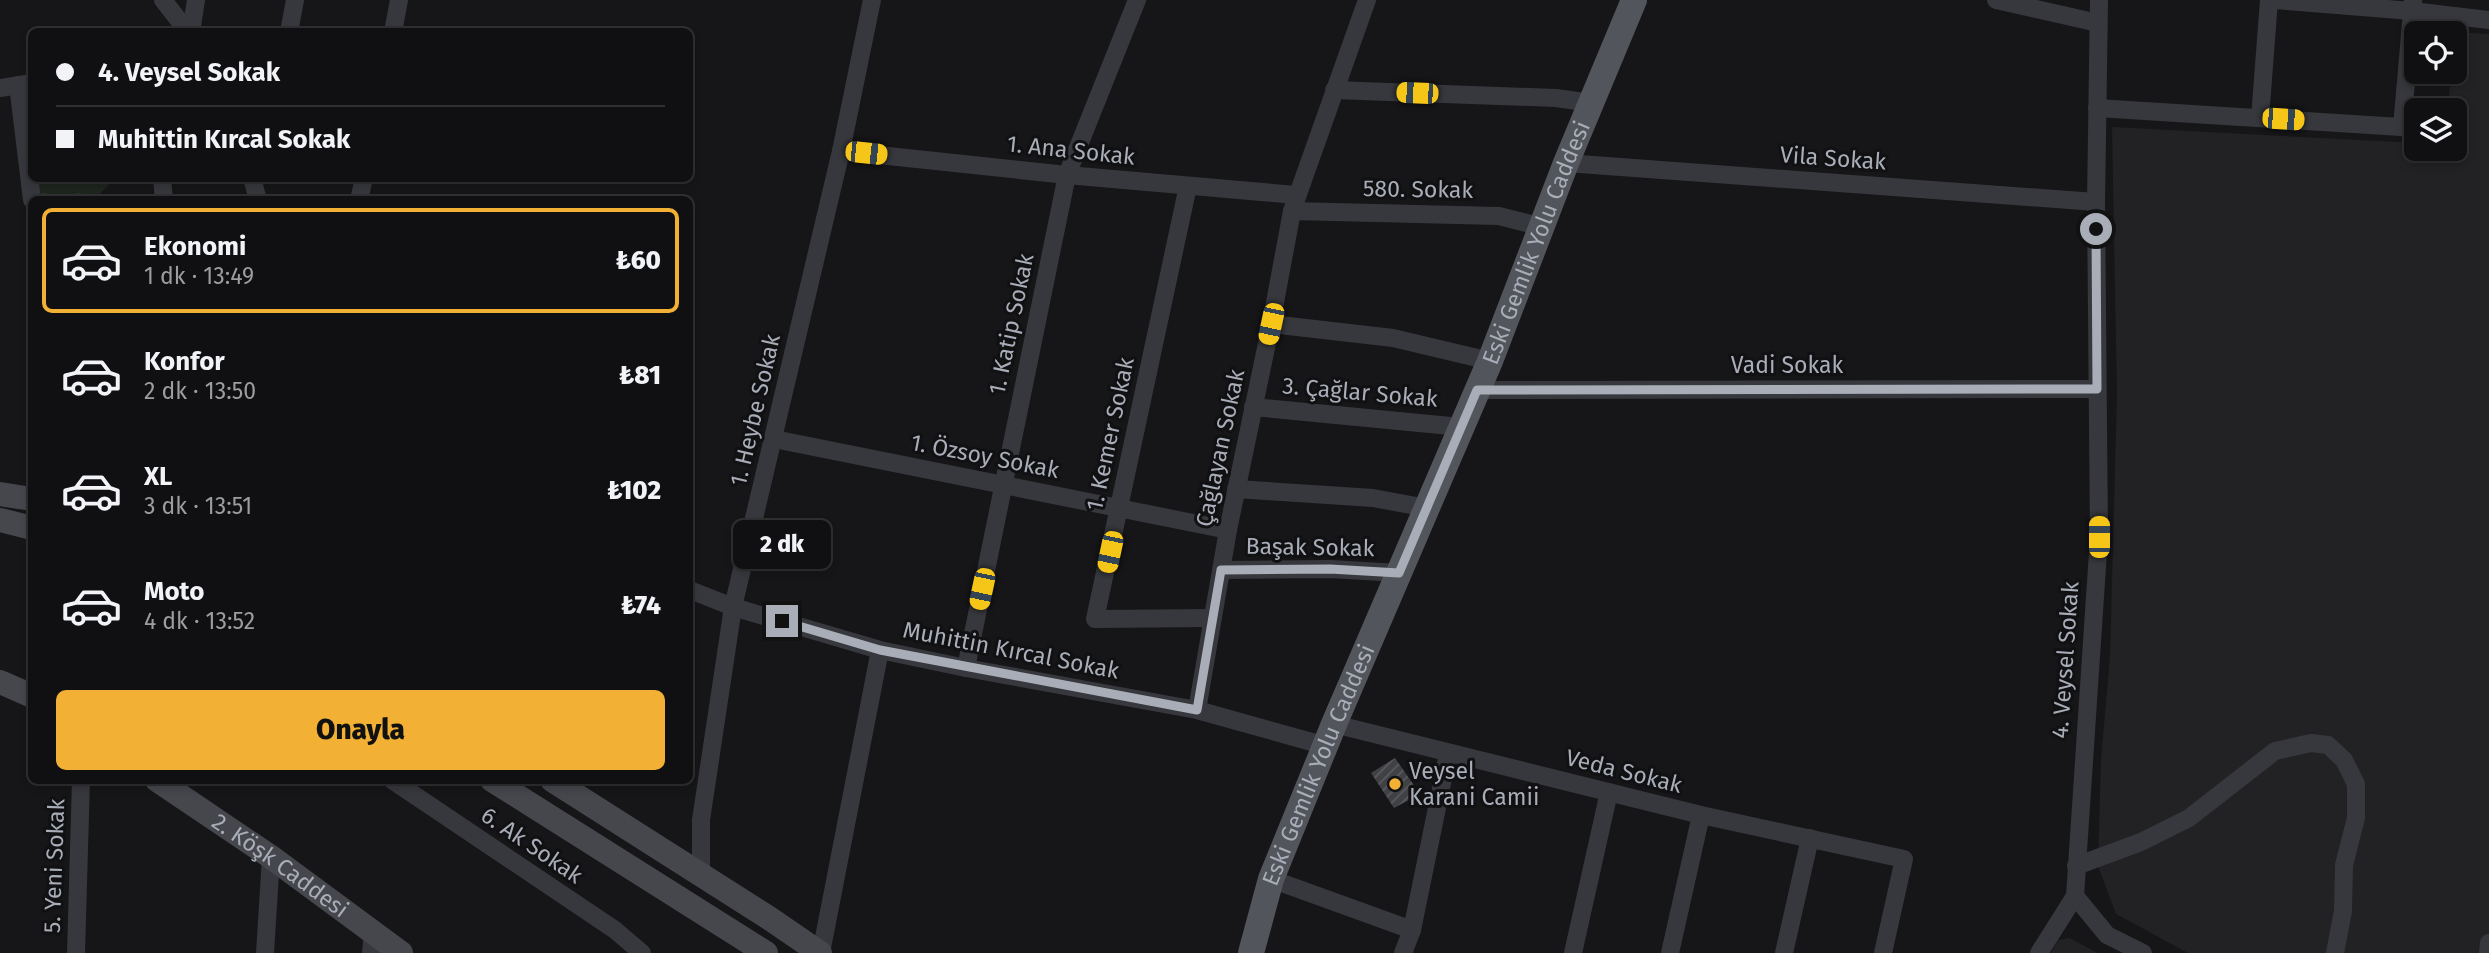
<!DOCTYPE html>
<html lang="tr">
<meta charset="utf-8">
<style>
:root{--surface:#101012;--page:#1e1e20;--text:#f1f3f6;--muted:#9c9d9f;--line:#303032;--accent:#f2b134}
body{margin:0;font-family:"Fira Sans",sans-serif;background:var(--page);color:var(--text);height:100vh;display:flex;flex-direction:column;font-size:26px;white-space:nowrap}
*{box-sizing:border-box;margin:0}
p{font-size:23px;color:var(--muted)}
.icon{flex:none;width:38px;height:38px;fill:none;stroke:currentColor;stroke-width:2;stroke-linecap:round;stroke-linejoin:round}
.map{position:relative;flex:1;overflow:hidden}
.sheet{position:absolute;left:28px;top:196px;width:665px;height:588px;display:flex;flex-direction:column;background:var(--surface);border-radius:10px;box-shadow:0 4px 10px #0003,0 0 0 2px var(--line)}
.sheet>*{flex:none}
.guide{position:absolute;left:28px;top:28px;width:665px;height:154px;border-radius:10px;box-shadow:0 4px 10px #0003,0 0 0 2px var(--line);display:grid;align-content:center;height:154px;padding:0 28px;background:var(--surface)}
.buttons{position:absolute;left:2404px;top:21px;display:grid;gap:14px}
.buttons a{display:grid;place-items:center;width:63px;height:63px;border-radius:10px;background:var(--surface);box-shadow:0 4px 10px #0003,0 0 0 2px var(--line);font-size:35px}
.end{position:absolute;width:32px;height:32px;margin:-16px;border:9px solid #a8adb8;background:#111;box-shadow:0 0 0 4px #111}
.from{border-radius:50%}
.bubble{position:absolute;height:49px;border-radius:10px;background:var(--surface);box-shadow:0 4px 10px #0003,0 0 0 2px var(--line);font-size:23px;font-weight:800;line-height:49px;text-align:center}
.car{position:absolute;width:21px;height:42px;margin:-21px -10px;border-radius:9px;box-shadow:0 0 5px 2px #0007;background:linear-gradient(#f5c518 24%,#345 0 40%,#f5c518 0 76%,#345 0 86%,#f5c518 0)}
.guide b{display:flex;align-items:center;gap:24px;height:66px;font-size:26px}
.guide b+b{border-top:2px solid var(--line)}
.guide i{width:18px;height:18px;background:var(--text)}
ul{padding:12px 0 0;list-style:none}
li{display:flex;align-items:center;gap:21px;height:105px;margin:0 14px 10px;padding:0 14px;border:4px solid transparent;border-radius:10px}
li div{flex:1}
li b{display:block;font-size:26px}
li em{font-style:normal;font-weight:800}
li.on{border-color:var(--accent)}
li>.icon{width:63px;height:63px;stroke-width:1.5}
.cta{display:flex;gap:14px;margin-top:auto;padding:14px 28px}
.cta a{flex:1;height:80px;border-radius:10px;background:var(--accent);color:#111;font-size:28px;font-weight:800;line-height:80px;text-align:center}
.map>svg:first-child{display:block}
.built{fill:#222225}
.forest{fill:url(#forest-crowns)}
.building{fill:url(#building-hatch)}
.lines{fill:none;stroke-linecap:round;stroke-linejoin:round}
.street{stroke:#37383d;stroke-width:18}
.secondary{stroke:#45474d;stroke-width:24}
.primary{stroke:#53555c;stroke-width:26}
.route{stroke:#a8adb8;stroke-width:9}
.poi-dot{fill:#f2b134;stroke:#111113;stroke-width:2.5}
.labels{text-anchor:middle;stroke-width:6;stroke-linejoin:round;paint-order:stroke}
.street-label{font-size:23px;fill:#a8adb8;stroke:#111113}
.poi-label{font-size:23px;fill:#a8adb8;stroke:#111113;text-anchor:start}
</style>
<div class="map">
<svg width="2489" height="953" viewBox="0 0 2489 953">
<defs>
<pattern id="forest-crowns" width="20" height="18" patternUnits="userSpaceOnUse" patternTransform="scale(1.75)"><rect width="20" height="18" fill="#1e261f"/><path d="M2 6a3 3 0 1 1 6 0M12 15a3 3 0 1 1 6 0" fill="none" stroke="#3c433d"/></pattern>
<pattern id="building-hatch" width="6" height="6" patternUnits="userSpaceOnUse" patternTransform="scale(1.75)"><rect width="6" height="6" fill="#404145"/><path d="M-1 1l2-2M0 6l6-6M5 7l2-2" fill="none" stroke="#595a5e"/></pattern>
</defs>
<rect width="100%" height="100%" fill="#161618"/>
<!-- built -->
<g class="built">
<path d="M2454,32L2489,34V953H2188L2116,914L2098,866L2101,759L2110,657L2117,395L2112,127L2417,143V149H2455V110H2448L2451,72H2455Z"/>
<path d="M2069,938L2098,953H2051L2058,940Z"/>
</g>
<!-- forest -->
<path class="forest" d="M36,179H114L94,200L39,199Z"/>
<!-- building -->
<path class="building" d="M1395,758L1420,794L1394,808L1371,773Z"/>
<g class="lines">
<!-- street -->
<g class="street">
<path d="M163,0L188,32"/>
<path d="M1996,0L2098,23"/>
<path d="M2099,0L2096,202L2099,537L2075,896L2107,935L2143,953"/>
<path d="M2275,0L2412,11L2489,20"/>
<path d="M191,32L196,0"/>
<path d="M289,32L295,0"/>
<path d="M393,32L399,0"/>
<path d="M18,85L32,200"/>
<path d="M0,88L32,83"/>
<path d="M1334,90L1556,98L1591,103"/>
<path d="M2097,108L2417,128"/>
<path d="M2260,118L2269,0"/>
<path d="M2402,127L2413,1"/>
<path d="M841,151L1067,175L1296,195"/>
<path d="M1566,163L2096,202"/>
<path d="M162,178L164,200"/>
<path d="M252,178L258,200"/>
<path d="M1188,186L1095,619L1212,618"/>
<path d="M359,200L364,178"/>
<path d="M1292,211L1499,216L1542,227"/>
<path d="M1271,324L1393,338L1490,361"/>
<path d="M1477,390L2097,389"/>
<path d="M1253,407L1461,427"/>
<path d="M774,439L1228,530"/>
<path d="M1236,489L1373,498L1427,508"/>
<path d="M1221,570L1330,569L1399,573"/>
<path d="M690,590L733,607L880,650L966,668L1197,710L1326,746"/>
<path d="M966,668L1067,175L1137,0"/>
<path d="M1197,710L1228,530L1271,324L1292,211L1367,0"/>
<path d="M1334,724L1701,815L1904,859L1883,953"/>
<path d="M392,780L615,930L642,953"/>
<path d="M2076,866L2141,842L2189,818L2275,751L2311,743L2328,745L2344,760L2356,784V818L2344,865L2343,911L2335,953"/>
<path d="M701,875V820L733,607L841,151L872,0"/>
<path d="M1271,879L1412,930"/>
<path d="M76,953L81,780"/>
<path d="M265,953L271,857"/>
<path d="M371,953L373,931"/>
<path d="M821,953L880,650"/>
<path d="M1403,953L1412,930L1448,754"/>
<path d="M1573,953L1609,792"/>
<path d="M1670,953L1701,815"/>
<path d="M1784,953L1810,838"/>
<path d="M2039,953L2075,896"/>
<path d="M2488,953L2489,943"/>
</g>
<!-- secondary -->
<g class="secondary">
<path d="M0,494L32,499"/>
<path d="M0,520L32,528"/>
<path d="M0,682L32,696"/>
<path id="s1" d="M157,780L271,857L401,953"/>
<path d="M492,780L766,953"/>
<path d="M552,780L769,918L820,953"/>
</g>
<!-- primary -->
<path class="primary" id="s2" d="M1251,953L1271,879L1334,724L1490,361L1566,163L1634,0"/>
</g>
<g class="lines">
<!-- route -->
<path class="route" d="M782,621L880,650L1197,710L1221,570L1330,569L1399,573L1477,390L2097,389L2096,229"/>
</g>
<!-- markers -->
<circle class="poi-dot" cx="1395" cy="784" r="7"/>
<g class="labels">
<!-- street labels -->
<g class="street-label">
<text transform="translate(1071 150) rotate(6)" y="8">1. Ana Sokak</text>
<text transform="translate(1833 158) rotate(4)" y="8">Vila Sokak</text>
<text transform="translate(1418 189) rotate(1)" y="8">580. Sokak</text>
<text dy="8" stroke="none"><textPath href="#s2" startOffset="766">Eski Gemlik Yolu Caddesi</textPath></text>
<text transform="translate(1011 324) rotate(-78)" y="8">1. Katip Sokak</text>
<text x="1787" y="373">Vadi Sokak</text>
<text transform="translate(1360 392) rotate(5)" y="8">3. Çağlar Sokak</text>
<text transform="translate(755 410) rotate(-77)" y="8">1. Heybe Sokak</text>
<text transform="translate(1110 434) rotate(-78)" y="8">1. Kemer Sokak</text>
<text transform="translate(1220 448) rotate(-78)" y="8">Çağlayan Sokak</text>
<text transform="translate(985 456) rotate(11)" y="8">1. Özsoy Sokak</text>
<text transform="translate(1310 547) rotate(1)" y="8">Başak Sokak</text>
<text transform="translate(1011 650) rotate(11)" y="8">Muhittin Kırcal Sokak</text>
<text transform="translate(2065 660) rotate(-86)" y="8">4. Veysel Sokak</text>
<text dy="8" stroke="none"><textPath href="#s2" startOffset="200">Eski Gemlik Yolu Caddesi</textPath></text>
<text transform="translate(1624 771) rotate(14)" y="8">Veda Sokak</text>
<text transform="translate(532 845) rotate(34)" y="8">6. Ak Sokak</text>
<text transform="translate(54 866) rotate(-88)" y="8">5. Yeni Sokak</text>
<text dy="8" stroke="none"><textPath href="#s1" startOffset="150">2. Köşk Caddesi</textPath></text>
</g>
<!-- poi labels -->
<g class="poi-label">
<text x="1409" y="779">Veysel<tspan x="1409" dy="26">Karani Camii</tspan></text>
</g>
</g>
</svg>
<div class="buttons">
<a><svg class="icon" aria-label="locate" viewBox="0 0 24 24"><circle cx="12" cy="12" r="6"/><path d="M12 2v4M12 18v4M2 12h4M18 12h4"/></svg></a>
<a><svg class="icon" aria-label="layers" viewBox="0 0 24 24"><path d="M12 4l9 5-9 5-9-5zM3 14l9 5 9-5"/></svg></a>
</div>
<i class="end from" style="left:2096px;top:229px"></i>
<i class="end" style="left:782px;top:621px"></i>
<div class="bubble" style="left:733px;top:520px;width:98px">2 dk</div>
<i class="car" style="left:1417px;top:93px;rotate:272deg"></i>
<i class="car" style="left:2283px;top:119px;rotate:94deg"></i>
<i class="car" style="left:866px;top:153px;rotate:96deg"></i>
<i class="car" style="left:1271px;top:324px;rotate:192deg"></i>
<i class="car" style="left:2099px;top:537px;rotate:0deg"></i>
<i class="car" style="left:1110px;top:552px;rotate:192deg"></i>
<i class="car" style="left:982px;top:589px;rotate:192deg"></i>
<div class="guide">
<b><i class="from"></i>4. Veysel Sokak</b>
<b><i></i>Muhittin Kırcal Sokak</b>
</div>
<section class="sheet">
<ul>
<li class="on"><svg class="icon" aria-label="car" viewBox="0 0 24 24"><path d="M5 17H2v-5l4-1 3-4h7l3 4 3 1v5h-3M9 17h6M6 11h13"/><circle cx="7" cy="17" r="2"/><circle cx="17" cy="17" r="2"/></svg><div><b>Ekonomi</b><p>1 dk · 13:49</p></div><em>₺60</em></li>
<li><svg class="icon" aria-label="car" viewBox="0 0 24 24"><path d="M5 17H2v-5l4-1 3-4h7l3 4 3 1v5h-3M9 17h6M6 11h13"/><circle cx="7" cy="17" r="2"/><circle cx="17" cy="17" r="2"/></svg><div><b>Konfor</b><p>2 dk · 13:50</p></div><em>₺81</em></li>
<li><svg class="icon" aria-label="car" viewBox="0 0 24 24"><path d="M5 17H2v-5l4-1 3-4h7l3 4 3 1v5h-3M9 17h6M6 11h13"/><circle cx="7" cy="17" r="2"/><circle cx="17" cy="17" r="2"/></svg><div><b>XL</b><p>3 dk · 13:51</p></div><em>₺102</em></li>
<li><svg class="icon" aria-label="car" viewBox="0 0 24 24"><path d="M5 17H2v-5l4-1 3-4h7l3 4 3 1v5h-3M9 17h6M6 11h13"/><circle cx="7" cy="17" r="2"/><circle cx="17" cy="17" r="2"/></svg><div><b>Moto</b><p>4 dk · 13:52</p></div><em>₺74</em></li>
</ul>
<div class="cta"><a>Onayla</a></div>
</section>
</div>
